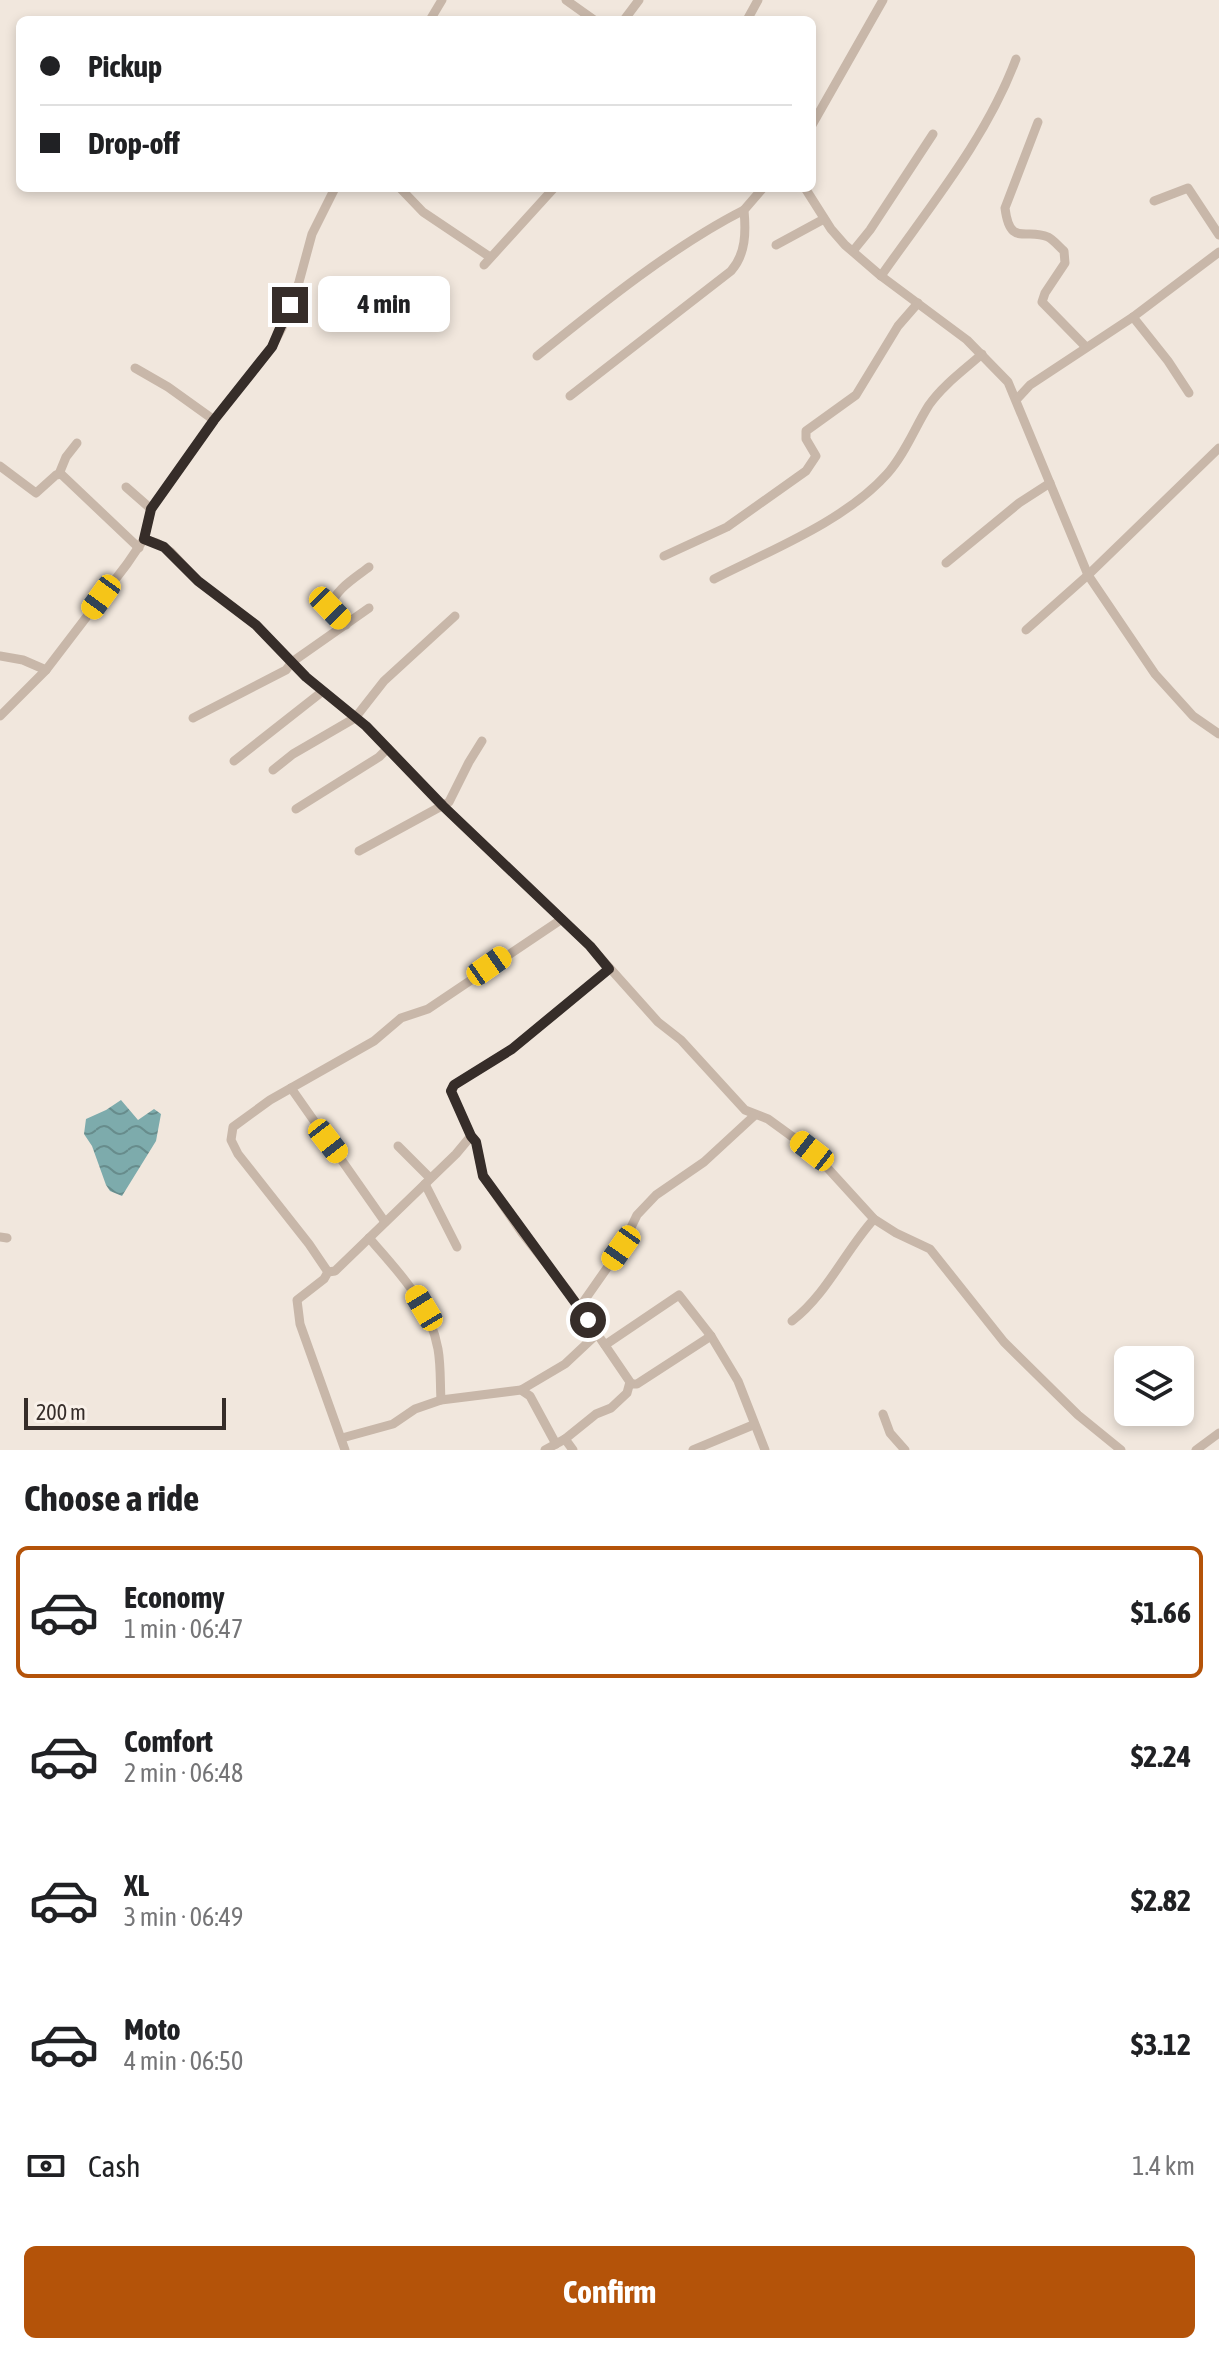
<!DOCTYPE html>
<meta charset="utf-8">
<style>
:root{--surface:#fff;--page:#f6f6f6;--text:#202124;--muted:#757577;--line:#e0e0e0;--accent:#b45309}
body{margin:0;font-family:"Asap Condensed",sans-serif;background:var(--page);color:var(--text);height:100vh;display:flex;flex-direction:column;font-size:30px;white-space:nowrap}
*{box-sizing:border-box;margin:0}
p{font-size:26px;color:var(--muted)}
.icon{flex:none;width:44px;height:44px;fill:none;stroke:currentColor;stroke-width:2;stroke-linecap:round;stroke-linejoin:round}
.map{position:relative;height:1450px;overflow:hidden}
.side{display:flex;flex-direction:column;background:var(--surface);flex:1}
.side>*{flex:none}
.hud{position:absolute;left:16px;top:16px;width:800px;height:176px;border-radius:12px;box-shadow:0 4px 12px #0003;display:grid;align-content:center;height:176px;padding:0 24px;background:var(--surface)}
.buttons{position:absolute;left:1114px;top:1346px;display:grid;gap:16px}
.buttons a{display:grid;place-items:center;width:80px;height:80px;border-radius:12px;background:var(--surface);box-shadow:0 4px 12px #0003;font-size:40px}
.scale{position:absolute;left:24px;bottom:20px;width:202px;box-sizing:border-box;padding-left:8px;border:4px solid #362d29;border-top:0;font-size:22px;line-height:28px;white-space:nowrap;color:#362d29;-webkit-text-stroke:6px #f9f1e9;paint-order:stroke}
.end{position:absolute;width:36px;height:36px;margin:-18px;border:10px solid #362d29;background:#fff;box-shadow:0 0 0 4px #fff}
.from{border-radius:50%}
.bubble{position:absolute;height:56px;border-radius:12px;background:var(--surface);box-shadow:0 4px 12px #0003;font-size:26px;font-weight:700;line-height:56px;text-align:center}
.car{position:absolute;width:24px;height:48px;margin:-24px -12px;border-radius:10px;box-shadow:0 0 6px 2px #0007;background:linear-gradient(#f5c518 24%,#345 0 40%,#f5c518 0 76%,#345 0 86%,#f5c518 0)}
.hud b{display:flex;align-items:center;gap:28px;height:76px;font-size:30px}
.hud b+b{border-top:2px solid var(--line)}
.hud i{width:20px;height:20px;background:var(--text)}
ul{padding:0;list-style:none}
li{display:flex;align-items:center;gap:24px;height:132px;margin:0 16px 12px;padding:0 8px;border:4px solid transparent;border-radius:12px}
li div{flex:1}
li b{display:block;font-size:30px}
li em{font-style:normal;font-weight:700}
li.on{border-color:var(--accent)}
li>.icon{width:72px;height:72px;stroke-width:1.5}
h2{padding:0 24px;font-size:36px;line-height:96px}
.pay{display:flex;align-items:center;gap:20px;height:88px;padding:0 24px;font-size:30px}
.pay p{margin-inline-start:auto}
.primary-button{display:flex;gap:16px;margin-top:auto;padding:16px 24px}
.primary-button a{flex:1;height:92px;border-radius:12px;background:var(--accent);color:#fff;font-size:32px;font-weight:700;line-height:92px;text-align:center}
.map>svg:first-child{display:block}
.water{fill:url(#water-waves)}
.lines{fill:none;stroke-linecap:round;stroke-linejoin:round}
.minor{stroke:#c8b7a9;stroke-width:9}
.route{stroke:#362d29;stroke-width:10}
</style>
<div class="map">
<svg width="1219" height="1450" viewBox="0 0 1219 1450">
<defs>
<pattern id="water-waves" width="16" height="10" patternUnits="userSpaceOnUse" patternTransform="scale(2)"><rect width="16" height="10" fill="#7dabac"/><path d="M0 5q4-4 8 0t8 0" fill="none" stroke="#678c8c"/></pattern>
</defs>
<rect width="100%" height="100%" fill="#f1e7dd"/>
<!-- water -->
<path class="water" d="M121,1100L138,1120L154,1109L161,1114L156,1141L122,1196L110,1191L106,1185L92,1146L84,1134L86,1119L106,1110Z"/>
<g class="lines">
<!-- minor -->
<g class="minor">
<path d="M566,0L594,20"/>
<path d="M430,20L442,0"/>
<path d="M624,20L639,0"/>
<path d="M747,20L758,0"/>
<path d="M1038,122L1005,208C1010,248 1026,227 1048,237C1054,240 1059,247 1064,251L1065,263L1045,293L1042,302L1086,347"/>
<path d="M812,125L883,0"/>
<path d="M400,188L423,212L490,257"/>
<path d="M805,188L831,229L845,245L881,276L967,340L1008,382L1088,575L1155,674L1193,716L1219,734"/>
<path d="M1154,201L1188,188L1219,235"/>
<path d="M776,245L824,219"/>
<path d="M853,251L870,230L933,134"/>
<path d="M484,265L554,188"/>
<path d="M881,276C930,206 986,139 1016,59"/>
<path d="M1133,317L1168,361L1189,393"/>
<path d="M537,356C599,306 673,246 744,210"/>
<path d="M135,368L168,387L214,420"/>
<path d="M570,396L731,271C746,254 746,232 744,210L763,188"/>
<path d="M1017,399L1030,385L1133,317L1219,252"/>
<path d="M0,466L36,493L56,475L61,474L139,548"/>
<path d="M59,474L66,457L77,443"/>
<path d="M126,487L151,509"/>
<path d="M144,539L157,543L171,552L198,581L256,625L306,677L366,726L443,806L590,946L658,1022L681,1040L745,1110L768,1119L812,1151L874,1219L896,1233L930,1249L1004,1342L1078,1415L1121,1450"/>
<path d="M664,556L727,527L806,471L816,456L806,439V431L856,395L898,326L918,303"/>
<path d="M946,563L1019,503L1050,483"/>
<path d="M714,579C771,550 845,521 887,474C905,454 915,427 929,405C943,385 964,370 982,354"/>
<path d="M346,625L330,608C334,590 355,578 369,567"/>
<path d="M1026,630L1088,575L1219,448"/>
<path d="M0,656L23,660L46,670"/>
<path d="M0,716L46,670L127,564L144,539L151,509L214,420L272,347L282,328L299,282L312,234L335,188"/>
<path d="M193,718L286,670L292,662L369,608"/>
<path d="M234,761L323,691"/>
<path d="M273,770L293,754L355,718L384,681L455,616"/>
<path d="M296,809L379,757L388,748"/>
<path d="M359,851L449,802L469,762L482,741"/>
<path d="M291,1088L385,1222"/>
<path d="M398,1146L430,1178"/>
<path d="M425,1184L457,1247"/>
<path d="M0,1237L7,1238"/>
<path d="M369,1238C398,1271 430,1304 438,1349C441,1366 440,1384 441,1400"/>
<path d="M328,1272L309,1244L238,1154L231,1140L233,1127L270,1100L374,1041L401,1018L428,1009L562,919"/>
<path d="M579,1308L621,1248L637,1215L656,1195L704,1162L755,1115"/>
<path d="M792,1321C827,1294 845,1251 874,1219"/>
<path d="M605,1345L679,1295L711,1336L738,1381L765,1450"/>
<path d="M630,1384H637L711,1336"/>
<path d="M521,1390L565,1364L597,1334"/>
<path d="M883,1414L890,1433L905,1450"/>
<path d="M342,1438L393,1424L415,1409L441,1400L521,1390L530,1396L556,1444"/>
<path d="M565,1439L573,1450"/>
<path d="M345,1450L300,1324L297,1300L324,1279L328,1272L335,1271L456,1154L471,1136"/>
<path d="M545,1450L565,1439L596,1414L611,1408L627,1393L630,1382L568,1291L522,1233L483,1176L476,1142L471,1136L451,1091L454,1085L512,1049L609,969"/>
<path d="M693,1450L753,1425"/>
<path d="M1196,1450L1219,1433"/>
</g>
</g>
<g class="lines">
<!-- route -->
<path class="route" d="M290,305L272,347L214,420L151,509L144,539L164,547L198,581L256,625L306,677L366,726L443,806L590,946L609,969L512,1049L454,1085L451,1091L471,1136L476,1142L483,1176L588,1320"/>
</g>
</svg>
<div class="buttons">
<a><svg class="icon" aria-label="layers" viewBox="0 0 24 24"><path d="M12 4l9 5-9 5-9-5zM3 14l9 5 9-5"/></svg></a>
</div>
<div class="scale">200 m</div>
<i class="end from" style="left:588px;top:1320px"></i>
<i class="end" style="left:290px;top:305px"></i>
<div class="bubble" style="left:318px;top:276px;width:132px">4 min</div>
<i class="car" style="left:101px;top:597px;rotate:216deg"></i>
<i class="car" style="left:330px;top:608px;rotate:136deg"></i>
<i class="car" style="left:489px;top:966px;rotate:55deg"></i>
<i class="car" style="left:328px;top:1141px;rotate:142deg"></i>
<i class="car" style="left:812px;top:1151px;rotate:308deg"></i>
<i class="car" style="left:621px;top:1248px;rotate:215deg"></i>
<i class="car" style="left:424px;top:1308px;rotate:329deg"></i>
<div class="hud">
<b><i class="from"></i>Pickup</b>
<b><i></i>Drop-off</b>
</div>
</div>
<section class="side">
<h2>Choose a ride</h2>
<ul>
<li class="on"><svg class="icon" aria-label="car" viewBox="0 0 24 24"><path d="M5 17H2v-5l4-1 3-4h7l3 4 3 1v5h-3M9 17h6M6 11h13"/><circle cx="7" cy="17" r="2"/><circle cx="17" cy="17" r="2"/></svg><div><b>Economy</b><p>1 min · 06:47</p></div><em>$1.66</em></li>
<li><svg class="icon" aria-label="car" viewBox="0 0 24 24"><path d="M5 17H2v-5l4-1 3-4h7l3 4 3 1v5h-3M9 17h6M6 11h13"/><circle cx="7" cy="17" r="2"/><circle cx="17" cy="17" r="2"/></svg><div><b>Comfort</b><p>2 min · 06:48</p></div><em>$2.24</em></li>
<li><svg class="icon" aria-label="car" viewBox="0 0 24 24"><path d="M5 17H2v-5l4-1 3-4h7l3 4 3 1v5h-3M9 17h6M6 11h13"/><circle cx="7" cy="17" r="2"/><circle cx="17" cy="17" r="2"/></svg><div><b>XL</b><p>3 min · 06:49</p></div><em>$2.82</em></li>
<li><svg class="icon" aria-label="car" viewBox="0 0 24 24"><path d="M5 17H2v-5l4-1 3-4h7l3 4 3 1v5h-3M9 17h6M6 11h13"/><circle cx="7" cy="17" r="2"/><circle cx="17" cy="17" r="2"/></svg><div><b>Moto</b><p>4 min · 06:50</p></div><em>$3.12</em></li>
</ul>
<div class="pay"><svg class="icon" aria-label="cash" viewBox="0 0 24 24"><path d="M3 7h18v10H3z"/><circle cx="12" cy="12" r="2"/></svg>Cash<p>1.4 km</p></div>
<div class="primary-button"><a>Confirm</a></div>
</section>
